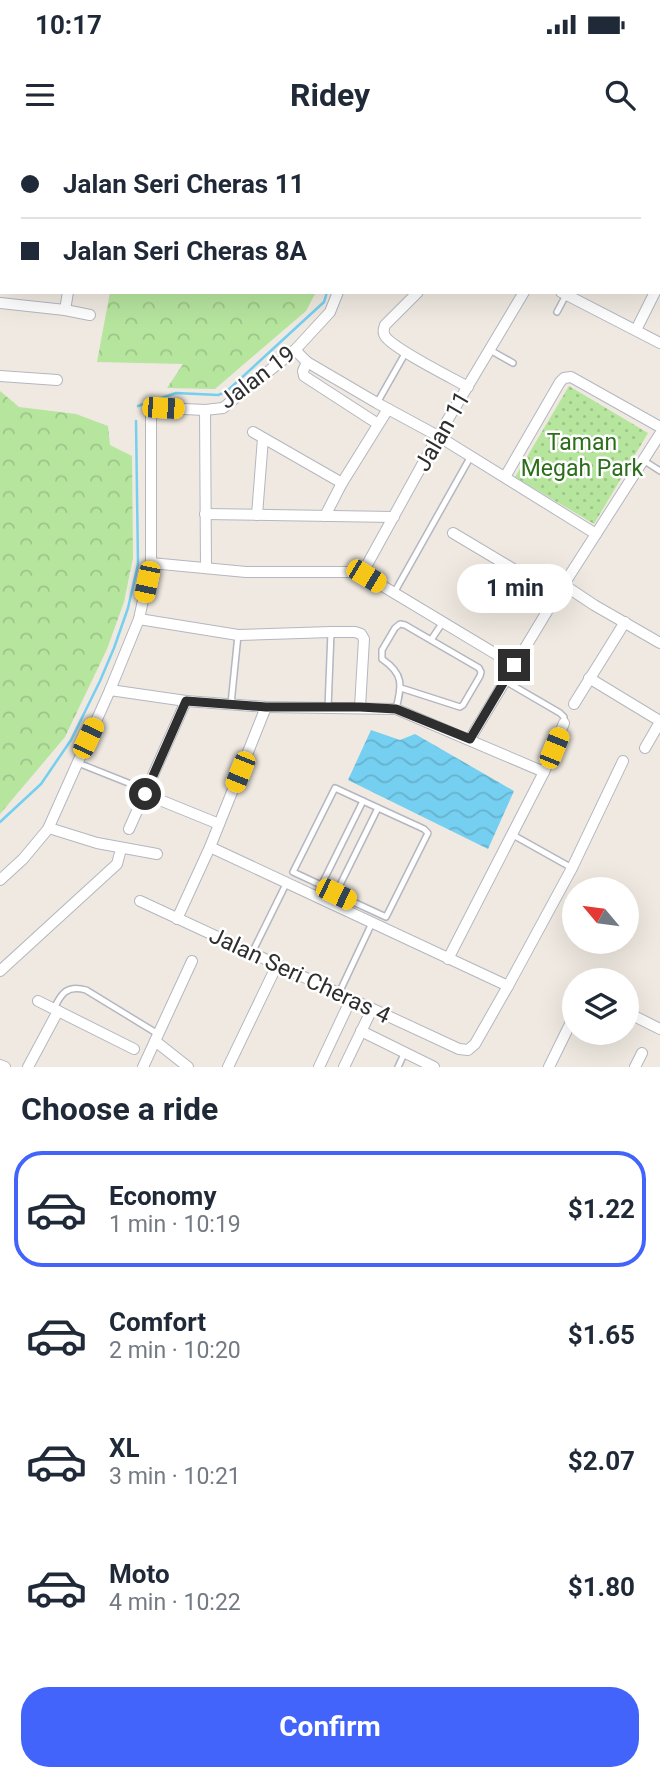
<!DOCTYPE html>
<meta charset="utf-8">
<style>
:root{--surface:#fff;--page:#f2f2f3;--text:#1f2937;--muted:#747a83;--line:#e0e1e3;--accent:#4264fb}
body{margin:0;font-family:Roboto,sans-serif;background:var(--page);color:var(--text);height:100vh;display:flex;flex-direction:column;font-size:26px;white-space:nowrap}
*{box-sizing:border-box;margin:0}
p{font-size:23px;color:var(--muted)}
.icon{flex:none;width:38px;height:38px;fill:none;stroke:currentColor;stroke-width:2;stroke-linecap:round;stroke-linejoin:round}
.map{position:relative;height:927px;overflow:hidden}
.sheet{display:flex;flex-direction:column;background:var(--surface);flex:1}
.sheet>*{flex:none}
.hud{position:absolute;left:0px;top:0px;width:662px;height:154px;box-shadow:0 7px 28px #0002;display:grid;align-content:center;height:154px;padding:0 21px;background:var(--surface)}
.needle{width:46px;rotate:299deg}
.fabs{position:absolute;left:562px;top:737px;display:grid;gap:14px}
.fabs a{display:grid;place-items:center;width:77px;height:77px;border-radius:50%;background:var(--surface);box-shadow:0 7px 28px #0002;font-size:35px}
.end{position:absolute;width:32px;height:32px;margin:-16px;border:9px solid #2e2e2e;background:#fff;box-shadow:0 0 0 4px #fff}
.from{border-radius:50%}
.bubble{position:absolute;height:49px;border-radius:24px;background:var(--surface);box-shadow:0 7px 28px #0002;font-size:23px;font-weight:700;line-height:49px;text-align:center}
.car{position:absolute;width:21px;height:42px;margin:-21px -10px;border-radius:9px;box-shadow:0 0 5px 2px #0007;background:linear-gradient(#f5c518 24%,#345 0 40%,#f5c518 0 76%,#345 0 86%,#f5c518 0)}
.hud b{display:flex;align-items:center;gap:24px;height:66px;font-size:26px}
.hud b+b{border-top:2px solid var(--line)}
.hud i{width:18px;height:18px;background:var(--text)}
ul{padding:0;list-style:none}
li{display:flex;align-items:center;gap:21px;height:116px;margin:0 14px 10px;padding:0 7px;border:4px solid transparent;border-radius:28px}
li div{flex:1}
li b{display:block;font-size:26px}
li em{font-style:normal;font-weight:700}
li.current{border-color:var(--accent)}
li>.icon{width:63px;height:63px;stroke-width:1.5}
h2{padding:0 21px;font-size:32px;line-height:84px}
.action{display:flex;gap:14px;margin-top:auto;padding:14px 21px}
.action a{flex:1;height:80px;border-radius:28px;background:var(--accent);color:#fff;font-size:28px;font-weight:700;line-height:80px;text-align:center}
.status{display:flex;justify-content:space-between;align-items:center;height:49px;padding:0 35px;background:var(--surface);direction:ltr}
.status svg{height:19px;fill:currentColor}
header{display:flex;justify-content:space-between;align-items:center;height:91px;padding:0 21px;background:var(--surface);font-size:32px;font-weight:700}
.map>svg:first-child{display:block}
.forest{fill:url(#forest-crowns)}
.park{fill:url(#park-dots)}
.water{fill:url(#water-waves)}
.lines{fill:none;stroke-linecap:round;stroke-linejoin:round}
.stream{stroke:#75cff0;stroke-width:2.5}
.lane-casing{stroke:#b4b7c1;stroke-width:8}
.street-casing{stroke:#b4b7c1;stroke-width:12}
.lane{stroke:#fff;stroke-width:5}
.street{stroke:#fff;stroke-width:10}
.route{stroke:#2e2e2e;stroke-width:9}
.labels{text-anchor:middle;stroke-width:5;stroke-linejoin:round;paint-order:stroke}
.street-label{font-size:23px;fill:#2e2e2e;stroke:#fff}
.park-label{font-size:23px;fill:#2c6e1b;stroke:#fff}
</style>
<div class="status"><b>10:17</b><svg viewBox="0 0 49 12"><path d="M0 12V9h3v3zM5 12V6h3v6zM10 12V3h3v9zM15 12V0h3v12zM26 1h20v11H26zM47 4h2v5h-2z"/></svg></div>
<header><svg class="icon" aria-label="menu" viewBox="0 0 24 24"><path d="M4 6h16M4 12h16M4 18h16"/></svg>Ridey<svg class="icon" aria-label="search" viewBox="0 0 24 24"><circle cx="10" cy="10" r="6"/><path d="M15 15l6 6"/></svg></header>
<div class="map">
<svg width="660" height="927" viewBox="0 0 660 927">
<defs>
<pattern id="forest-crowns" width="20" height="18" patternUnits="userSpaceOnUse" patternTransform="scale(1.75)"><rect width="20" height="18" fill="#b6e59e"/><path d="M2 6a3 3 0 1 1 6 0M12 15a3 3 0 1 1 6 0" fill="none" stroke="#9dc588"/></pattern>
<pattern id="park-dots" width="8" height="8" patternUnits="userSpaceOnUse" patternTransform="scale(1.75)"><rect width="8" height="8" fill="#b6e59e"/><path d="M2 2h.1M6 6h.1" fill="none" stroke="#9dc588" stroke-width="1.8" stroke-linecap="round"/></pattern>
<pattern id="water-waves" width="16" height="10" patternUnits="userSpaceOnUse" patternTransform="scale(1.75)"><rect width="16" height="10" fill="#75cff0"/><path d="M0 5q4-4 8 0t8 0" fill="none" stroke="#66b2ce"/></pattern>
</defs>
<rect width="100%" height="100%" fill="#efe9e1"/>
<!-- forest -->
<g class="forest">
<path d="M110,152H316L306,171L215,249L167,248L183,224L97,222Z"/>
<path d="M0,251L19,267L76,274L108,286L110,305L132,316L133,418L124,462L107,509L65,597L0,674Z"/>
</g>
<!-- park -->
<path class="park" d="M569,246L648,293L594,384L515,337Z"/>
<!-- water -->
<path class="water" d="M371,590L400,600L415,594L514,651L488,709L348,640Z"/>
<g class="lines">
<!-- stream -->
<g class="stream">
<path d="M479,2L480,0"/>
<path d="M138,266L176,253L218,255L226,252L324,162L327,152"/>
<path d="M0,682L41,644L71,600L100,541L114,508L128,468L138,424L136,281"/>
</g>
<!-- lane casing -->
<g class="lane-casing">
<g id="lane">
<path d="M567,2L568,0"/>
<path d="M0,21H2"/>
<path d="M557,172L566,155"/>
<path d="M490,210L513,223"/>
<path d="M377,263L406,212"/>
<path d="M643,320L660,331"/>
<path d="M394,453L471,316"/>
<path d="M431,500L443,482"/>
<path d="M505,541L560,573L564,577V583"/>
<path d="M231,564L238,495"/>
<path d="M328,568L331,492"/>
<path d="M396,569C402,545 404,534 382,519V510L395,488L400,484L405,485L479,528L481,532L480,536L463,565L460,567L401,548"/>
<path d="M78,623L146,650"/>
<path d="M513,695L572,728"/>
<path d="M321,745L293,732L335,648L363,661"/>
<path d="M316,756L363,661L424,689L428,693L386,777L336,754"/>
<path d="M334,757L378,668"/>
<path d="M252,813L287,742"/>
<path d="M339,853L372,783"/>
<path d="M54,869C61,853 67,845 86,850L158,894"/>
<path d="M398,927L405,912"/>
</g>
</g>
<!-- street casing -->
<g class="street-casing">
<g id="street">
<path d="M532,0L536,2"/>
<path d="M95,2L96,0"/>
<path d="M388,2V0"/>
<path d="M509,2V0"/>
<path d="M657,2L658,0"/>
<path d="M660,143V142"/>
<path d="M418,152L385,185C384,189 382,191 385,196C392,208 452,238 468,247"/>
<path d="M561,152L660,203"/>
<path d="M0,163L65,170L90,175"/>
<path d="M65,170L68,152"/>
<path d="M636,190L655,152"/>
<path d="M295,210L307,222L377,263L438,296L596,394"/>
<path d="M307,222L303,231L304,236L378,284"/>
<path d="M0,236L57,240"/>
<path d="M205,270L206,428"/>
<path d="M253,292L342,343"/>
<path d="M505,337L560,242L564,238L571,237L660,287"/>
<path d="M205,374L394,377"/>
<path d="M257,375L263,298"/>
<path d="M325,376L342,343L388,269"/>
<path d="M453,393L557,455"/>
<path d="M151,423L246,432H363"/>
<path d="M363,432L438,296L524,152"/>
<path d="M363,432L366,436L514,525"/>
<path d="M564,445L594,465L660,503"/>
<path d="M139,479L238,495L331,492H355L361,494L364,499L360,567"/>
<path d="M589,538L660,581"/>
<path d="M110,550L186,561L266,567L396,569L544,632"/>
<path d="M574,564L625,482"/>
<path d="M470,599L557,455L660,294"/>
<path d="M645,608L660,582"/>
<path d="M145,654L219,684"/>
<path d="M49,688L97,703L157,714"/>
<path d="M129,689L186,561"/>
<path d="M210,707L508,846L572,728L623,621"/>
<path d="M0,740L23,719L48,689L110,550L139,479L151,423V275L163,268L205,270L223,268L295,210L330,172L338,152"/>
<path d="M140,761L459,909L468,910L475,904L508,846"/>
<path d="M177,779L210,707L266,567"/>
<path d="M448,819L544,632L564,583"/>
<path d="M0,831L117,724L121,709"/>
<path d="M38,861L134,909"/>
<path d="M626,872L660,889"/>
<path d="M361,891L434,927"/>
<path d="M155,901L188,927"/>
<path d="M0,925L5,927"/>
<path d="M28,927L58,871"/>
<path d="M143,927L192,821"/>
<path d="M228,927L277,825"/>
<path d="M319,927L351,859"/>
<path d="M344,927L372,869"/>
<path d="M549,927L574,876"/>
<path d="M635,927L642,913"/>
</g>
</g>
<!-- lane -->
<use href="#lane" class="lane"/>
<!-- street -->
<use href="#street" class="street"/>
</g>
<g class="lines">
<!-- route -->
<path class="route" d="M145,654L186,561L266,567H360L396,569L470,599L514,525"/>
</g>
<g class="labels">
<!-- street labels -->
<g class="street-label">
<text transform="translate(257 237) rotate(-37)" y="8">Jalan 19</text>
<text transform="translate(442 291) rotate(-60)" y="8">Jalan 11</text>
<text transform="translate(300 835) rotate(25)" y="8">Jalan Seri Cheras 4</text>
</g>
<!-- park labels -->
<g class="park-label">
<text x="582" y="310">Taman<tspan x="582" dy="26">Megah Park</tspan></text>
</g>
</g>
</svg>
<div class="fabs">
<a><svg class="needle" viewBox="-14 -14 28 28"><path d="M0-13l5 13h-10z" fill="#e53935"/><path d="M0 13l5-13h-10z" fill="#747a83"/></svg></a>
<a><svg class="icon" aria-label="layers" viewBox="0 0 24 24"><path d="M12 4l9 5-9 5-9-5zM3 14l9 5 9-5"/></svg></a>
</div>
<i class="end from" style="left:145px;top:654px"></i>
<i class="end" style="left:514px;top:525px"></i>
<div class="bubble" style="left:457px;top:424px;width:116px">1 min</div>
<i class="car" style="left:163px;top:268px;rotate:93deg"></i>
<i class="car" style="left:366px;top:436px;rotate:121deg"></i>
<i class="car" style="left:147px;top:442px;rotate:192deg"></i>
<i class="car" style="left:88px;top:598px;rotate:25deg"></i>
<i class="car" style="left:554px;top:608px;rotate:22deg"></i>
<i class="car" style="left:240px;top:632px;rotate:202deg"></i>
<i class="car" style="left:336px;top:754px;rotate:116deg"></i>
<div class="hud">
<b><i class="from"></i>Jalan Seri Cheras 11</b>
<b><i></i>Jalan Seri Cheras 8A</b>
</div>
</div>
<section class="sheet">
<h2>Choose a ride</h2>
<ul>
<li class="current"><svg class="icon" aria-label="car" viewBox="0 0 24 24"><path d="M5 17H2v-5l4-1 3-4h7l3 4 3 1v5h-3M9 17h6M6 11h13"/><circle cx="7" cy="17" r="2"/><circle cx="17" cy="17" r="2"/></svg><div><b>Economy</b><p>1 min · 10:19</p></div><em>$1.22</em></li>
<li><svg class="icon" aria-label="car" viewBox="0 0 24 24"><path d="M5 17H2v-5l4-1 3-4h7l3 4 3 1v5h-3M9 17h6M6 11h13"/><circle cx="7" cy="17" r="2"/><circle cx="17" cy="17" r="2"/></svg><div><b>Comfort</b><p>2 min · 10:20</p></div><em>$1.65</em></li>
<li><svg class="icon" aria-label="car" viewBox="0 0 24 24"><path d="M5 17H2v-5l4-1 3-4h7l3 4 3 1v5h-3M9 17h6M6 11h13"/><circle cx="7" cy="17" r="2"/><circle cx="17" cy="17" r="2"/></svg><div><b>XL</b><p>3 min · 10:21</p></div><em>$2.07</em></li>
<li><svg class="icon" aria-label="car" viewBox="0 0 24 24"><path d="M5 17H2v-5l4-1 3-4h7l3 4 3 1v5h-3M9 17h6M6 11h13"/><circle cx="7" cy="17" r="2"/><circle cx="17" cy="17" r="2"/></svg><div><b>Moto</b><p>4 min · 10:22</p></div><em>$1.80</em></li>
</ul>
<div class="action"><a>Confirm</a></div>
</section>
